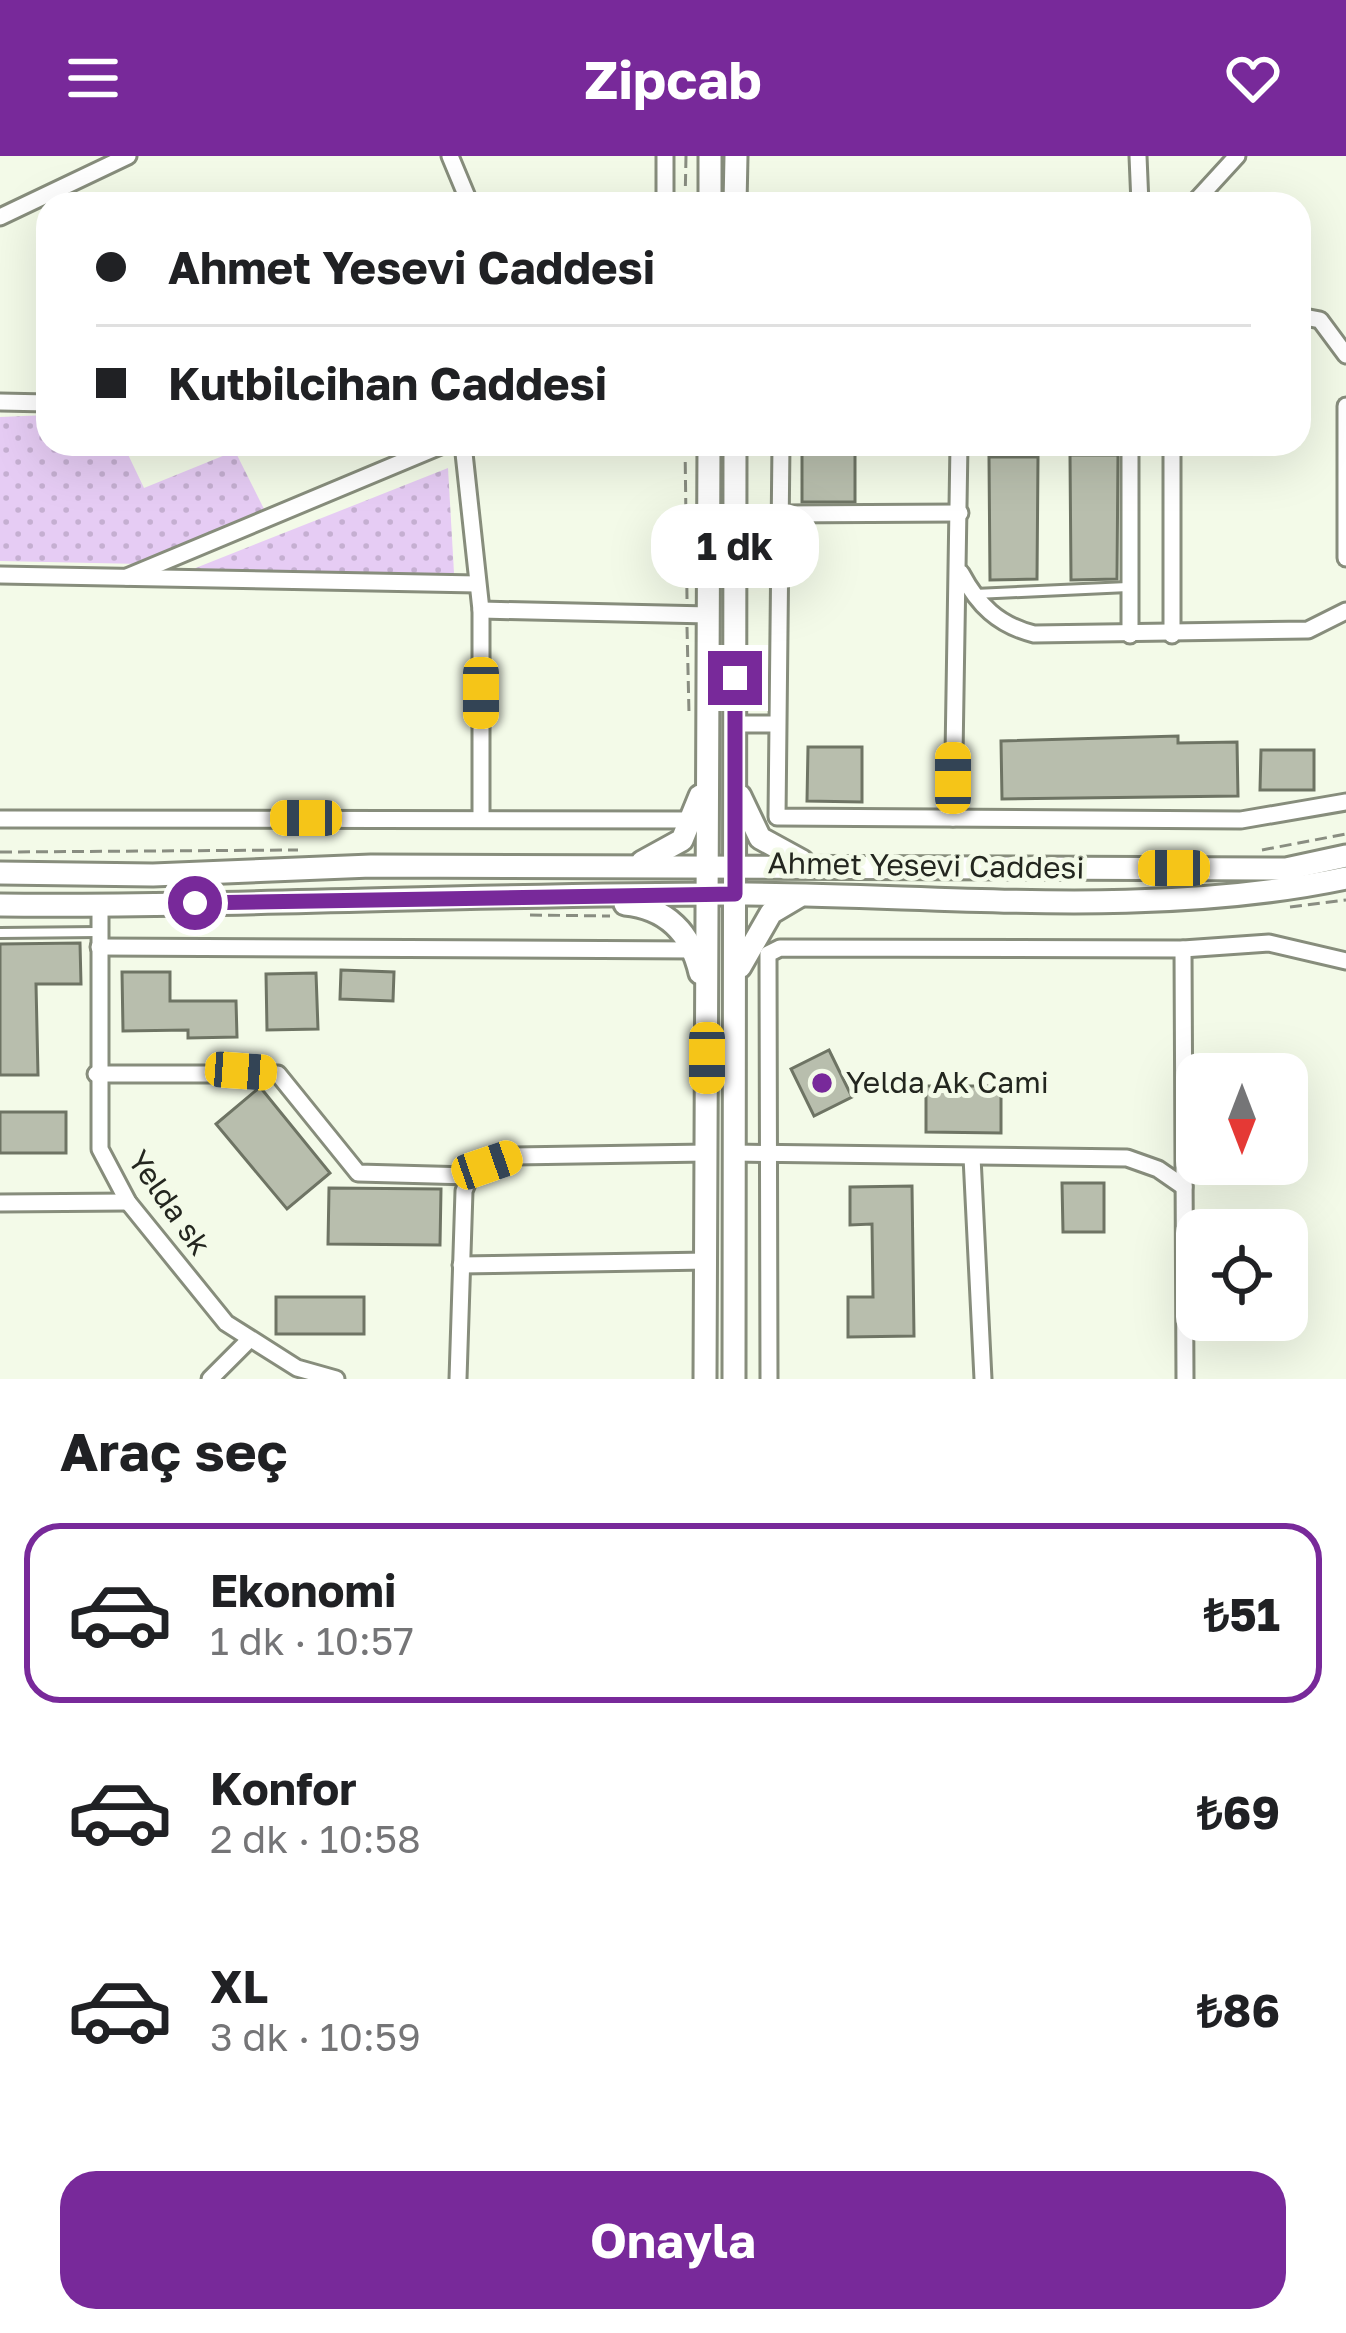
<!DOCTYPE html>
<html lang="tr">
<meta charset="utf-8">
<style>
:root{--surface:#fff;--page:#f2f2f2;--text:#202124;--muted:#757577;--line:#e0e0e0;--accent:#78299a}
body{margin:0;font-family:"Golos Text",sans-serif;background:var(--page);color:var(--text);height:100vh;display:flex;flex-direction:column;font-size:45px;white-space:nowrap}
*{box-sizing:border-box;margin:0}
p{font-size:39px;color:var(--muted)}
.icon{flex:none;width:66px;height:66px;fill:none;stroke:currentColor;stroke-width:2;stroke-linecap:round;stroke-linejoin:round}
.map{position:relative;height:1223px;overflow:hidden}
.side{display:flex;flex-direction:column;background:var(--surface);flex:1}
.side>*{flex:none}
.top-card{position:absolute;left:36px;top:36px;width:1275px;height:264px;border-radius:36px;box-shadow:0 12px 48px #0002;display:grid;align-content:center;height:264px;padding:0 60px;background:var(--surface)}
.needle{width:78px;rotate:180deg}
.controls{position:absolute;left:1176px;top:897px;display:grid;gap:24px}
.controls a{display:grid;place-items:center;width:132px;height:132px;border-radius:24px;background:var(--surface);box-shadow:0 12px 48px #0002;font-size:60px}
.end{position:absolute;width:54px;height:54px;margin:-27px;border:15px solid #78299a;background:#fff;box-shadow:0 0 0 6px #fff}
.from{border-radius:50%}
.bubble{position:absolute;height:84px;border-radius:36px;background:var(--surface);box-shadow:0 12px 48px #0002;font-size:39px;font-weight:700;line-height:84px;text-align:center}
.car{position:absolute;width:36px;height:72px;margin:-36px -18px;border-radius:15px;box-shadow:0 0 9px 3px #0007;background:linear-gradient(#f5c518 24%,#345 0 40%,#f5c518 0 76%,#345 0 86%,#f5c518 0)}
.top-card b{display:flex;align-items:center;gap:42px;height:114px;font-size:45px}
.top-card b+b{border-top:3px solid var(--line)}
.top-card i{width:30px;height:30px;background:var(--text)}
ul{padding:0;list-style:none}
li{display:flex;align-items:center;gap:36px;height:180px;margin:0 24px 18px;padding:0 36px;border:6px solid transparent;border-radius:36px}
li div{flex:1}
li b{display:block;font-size:45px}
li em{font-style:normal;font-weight:700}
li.on{border-color:var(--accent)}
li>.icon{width:108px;height:108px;stroke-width:1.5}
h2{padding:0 60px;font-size:54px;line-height:144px}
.primary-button{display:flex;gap:24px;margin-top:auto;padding:24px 60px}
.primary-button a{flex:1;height:138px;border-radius:36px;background:var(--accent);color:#fff;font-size:48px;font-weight:700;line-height:138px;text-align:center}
header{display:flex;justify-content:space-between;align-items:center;height:156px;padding:0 60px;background:var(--accent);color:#fff;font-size:54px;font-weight:700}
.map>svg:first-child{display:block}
.park{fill:url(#park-dots)}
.building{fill:#b8bead;stroke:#6e7464;stroke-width:3}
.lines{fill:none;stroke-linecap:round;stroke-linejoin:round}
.lane-casing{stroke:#878d7c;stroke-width:14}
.street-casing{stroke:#878d7c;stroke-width:21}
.secondary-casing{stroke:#878d7c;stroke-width:27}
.path{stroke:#898d81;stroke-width:3;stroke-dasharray:12 6;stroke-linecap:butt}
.lane{stroke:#fff;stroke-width:8}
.street{stroke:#fff;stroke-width:15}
.secondary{stroke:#fff;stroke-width:21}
.route{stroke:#78299a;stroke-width:15}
.poi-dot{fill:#78299a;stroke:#f3fae8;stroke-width:4.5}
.labels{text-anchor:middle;stroke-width:10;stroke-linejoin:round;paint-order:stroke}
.street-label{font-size:30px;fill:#23261f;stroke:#f3fae8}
.poi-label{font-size:30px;fill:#23261f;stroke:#f3fae8;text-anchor:start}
</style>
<header><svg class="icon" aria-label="menu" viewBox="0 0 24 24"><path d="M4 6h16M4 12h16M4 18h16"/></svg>Zipcab<svg class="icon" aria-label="heart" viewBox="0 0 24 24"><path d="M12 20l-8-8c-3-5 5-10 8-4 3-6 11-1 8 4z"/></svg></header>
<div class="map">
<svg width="1346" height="1223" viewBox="0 0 1346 1223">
<defs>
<pattern id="park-dots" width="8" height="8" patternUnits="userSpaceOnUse" patternTransform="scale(3)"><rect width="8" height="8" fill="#e6ccf4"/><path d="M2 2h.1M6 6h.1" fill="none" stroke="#c5afd1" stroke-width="1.8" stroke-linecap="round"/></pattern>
</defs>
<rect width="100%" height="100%" fill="#f3fae8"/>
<!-- park -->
<g class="park">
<path d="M48,259V288H123L144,332L235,295L266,357L141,408L0,405V261Z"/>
<path d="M448,312L454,417H183Z"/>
</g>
<!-- building -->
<g class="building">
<rect x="802" y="297" width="53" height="49"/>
<path d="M1070,299H1118L1117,423L1071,424Z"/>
<path d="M989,301H1038L1037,423L990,424Z"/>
<path d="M1178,580V587L1237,586L1238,640L1002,643L1001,585Z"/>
<path d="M808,591H862V646L807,645Z"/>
<path d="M1261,594H1314V634H1260Z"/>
<path d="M80,787L81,828H36L38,919H0V788Z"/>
<path d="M341,814L394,816L393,845L340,843Z"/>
<path d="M122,816H170V845H236L237,881L188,882V874L123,875Z"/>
<path d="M316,817L318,873L267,874L266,818Z"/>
<path d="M829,894L852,941L814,960L791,913Z"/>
<path d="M926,930H1001V977L926,976Z"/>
<path d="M260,931L330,1017L287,1053L216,968Z"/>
<rect x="0" y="956" width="66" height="41"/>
<path d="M1062,1027H1104V1076H1063Z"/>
<path d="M912,1030L914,1180L848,1181V1141H873L872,1068L850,1069V1031Z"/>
<path d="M329,1032L441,1033L440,1089L328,1088Z"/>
<rect x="276" y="1141" width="88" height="37"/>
</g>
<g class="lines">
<!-- lane casing -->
<g class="lane-casing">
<g id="lane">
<path d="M975,438L1128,431"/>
<path d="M0,777L98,776"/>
</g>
</g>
<!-- street casing -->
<g class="street-casing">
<g id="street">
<path d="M450,0L470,48"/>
<path d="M665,0V48"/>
<path d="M1138,0L1140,48"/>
<path d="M1193,48L1237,0"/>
<path d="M0,61L128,0"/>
<path d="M1299,160L1320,164L1346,199"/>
<path d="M0,246L48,247"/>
<path d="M1346,250V402"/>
<path d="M463,288L481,454V661"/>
<path d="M781,288L777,661L1241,664L1346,646"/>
<path d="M779,358L960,357"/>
<path d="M961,417C978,449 998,469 1034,478L1308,474L1346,455"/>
<path d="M0,419L477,428"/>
<path d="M127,421L445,288"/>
<path d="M481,454L709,459"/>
<path d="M1130,479V288"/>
<path d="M1172,479V288"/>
<path d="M735,568H776"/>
<path d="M953,662L959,288"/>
<path d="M0,663L694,664"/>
<path d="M100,749V993L128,1046L226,1167L297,1212L336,1223"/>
<path d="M99,791L695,794"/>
<path d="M1183,793L1185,1223"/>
<path d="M96,918H278L358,1017L470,1020"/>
<path d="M734,997L1127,1002L1158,1013L1184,1031"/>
<path d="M972,1001L983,1223"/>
<path d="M0,1047L128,1046"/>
<path d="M461,1109L708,1105"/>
<path d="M210,1223L248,1185"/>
<path d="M458,1223L464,1035L470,1020L514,1000L707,997"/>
<path d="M769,1223L768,798L780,792L1183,793L1269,787L1346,805"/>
</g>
</g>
<!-- secondary casing -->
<g class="secondary-casing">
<g id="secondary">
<path d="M710,48V0"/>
<path d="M735,48L736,0"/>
<path d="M740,640L760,682L802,705"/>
<path d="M642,706L682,684L700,640"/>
<path d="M0,717L153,719L371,710L1286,713L1346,700"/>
<path d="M625,748C667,752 691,777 700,817"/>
<path d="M0,749C249,751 498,737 747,738C944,739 1152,763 1346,722"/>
<path d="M740,811L771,757L798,741"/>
<path d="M705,1223L709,288"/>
<path d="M734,1223L735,288"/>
</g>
</g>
<!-- path -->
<g class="path">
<path d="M685,48L686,0"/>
<path d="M685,288L687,443"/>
<path d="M687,471L689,557"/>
<path d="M1262,694L1346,678"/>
<path d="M0,696L298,694"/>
<path d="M1290,751L1346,744"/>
<path d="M530,759L610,760"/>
</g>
<!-- lane -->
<use href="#lane" class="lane"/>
<!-- street -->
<use href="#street" class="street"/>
<!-- secondary -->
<use href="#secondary" class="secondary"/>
</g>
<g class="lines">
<!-- route -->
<path class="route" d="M195,747L735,738V522"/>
</g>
<!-- markers -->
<circle class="poi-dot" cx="822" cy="927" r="12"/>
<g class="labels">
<!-- street labels -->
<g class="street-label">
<text transform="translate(926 710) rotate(1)" y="10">Ahmet Yesevi Caddesi</text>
<text transform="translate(169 1047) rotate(55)" y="10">Yelda sk</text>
</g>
<!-- poi labels -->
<g class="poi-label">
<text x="846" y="937">Yelda Ak Cami</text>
</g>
</g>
</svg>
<div class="controls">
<a><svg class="needle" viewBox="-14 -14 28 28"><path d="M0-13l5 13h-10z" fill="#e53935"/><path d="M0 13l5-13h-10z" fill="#757577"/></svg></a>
<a><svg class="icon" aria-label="locate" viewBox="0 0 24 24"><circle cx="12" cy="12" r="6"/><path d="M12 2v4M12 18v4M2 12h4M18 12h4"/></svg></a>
</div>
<i class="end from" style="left:195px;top:747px"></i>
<i class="end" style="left:735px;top:522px"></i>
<div class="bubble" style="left:651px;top:348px;width:168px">1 dk</div>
<i class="car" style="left:481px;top:537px;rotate:180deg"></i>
<i class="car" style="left:953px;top:622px;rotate:0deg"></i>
<i class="car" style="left:306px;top:662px;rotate:270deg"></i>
<i class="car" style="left:1174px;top:712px;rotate:270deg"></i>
<i class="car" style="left:707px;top:902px;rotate:180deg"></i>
<i class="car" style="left:241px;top:915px;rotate:94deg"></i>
<i class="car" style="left:487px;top:1009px;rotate:71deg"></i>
<div class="top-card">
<b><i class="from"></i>Ahmet Yesevi Caddesi</b>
<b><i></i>Kutbilcihan Caddesi</b>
</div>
</div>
<section class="side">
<h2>Araç seç</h2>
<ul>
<li class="on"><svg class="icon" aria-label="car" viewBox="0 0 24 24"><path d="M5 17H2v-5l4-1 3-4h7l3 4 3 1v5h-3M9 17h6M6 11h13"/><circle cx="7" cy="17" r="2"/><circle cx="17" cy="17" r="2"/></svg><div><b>Ekonomi</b><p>1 dk · 10:57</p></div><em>₺51</em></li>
<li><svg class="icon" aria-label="car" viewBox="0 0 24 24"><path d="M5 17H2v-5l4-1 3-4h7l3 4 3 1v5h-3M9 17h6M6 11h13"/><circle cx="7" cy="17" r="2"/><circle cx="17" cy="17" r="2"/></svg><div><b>Konfor</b><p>2 dk · 10:58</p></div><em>₺69</em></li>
<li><svg class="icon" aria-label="car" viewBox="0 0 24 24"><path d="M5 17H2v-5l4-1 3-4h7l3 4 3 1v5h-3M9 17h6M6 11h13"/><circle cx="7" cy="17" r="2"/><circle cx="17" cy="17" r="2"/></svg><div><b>XL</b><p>3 dk · 10:59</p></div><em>₺86</em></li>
</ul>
<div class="primary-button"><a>Onayla</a></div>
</section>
